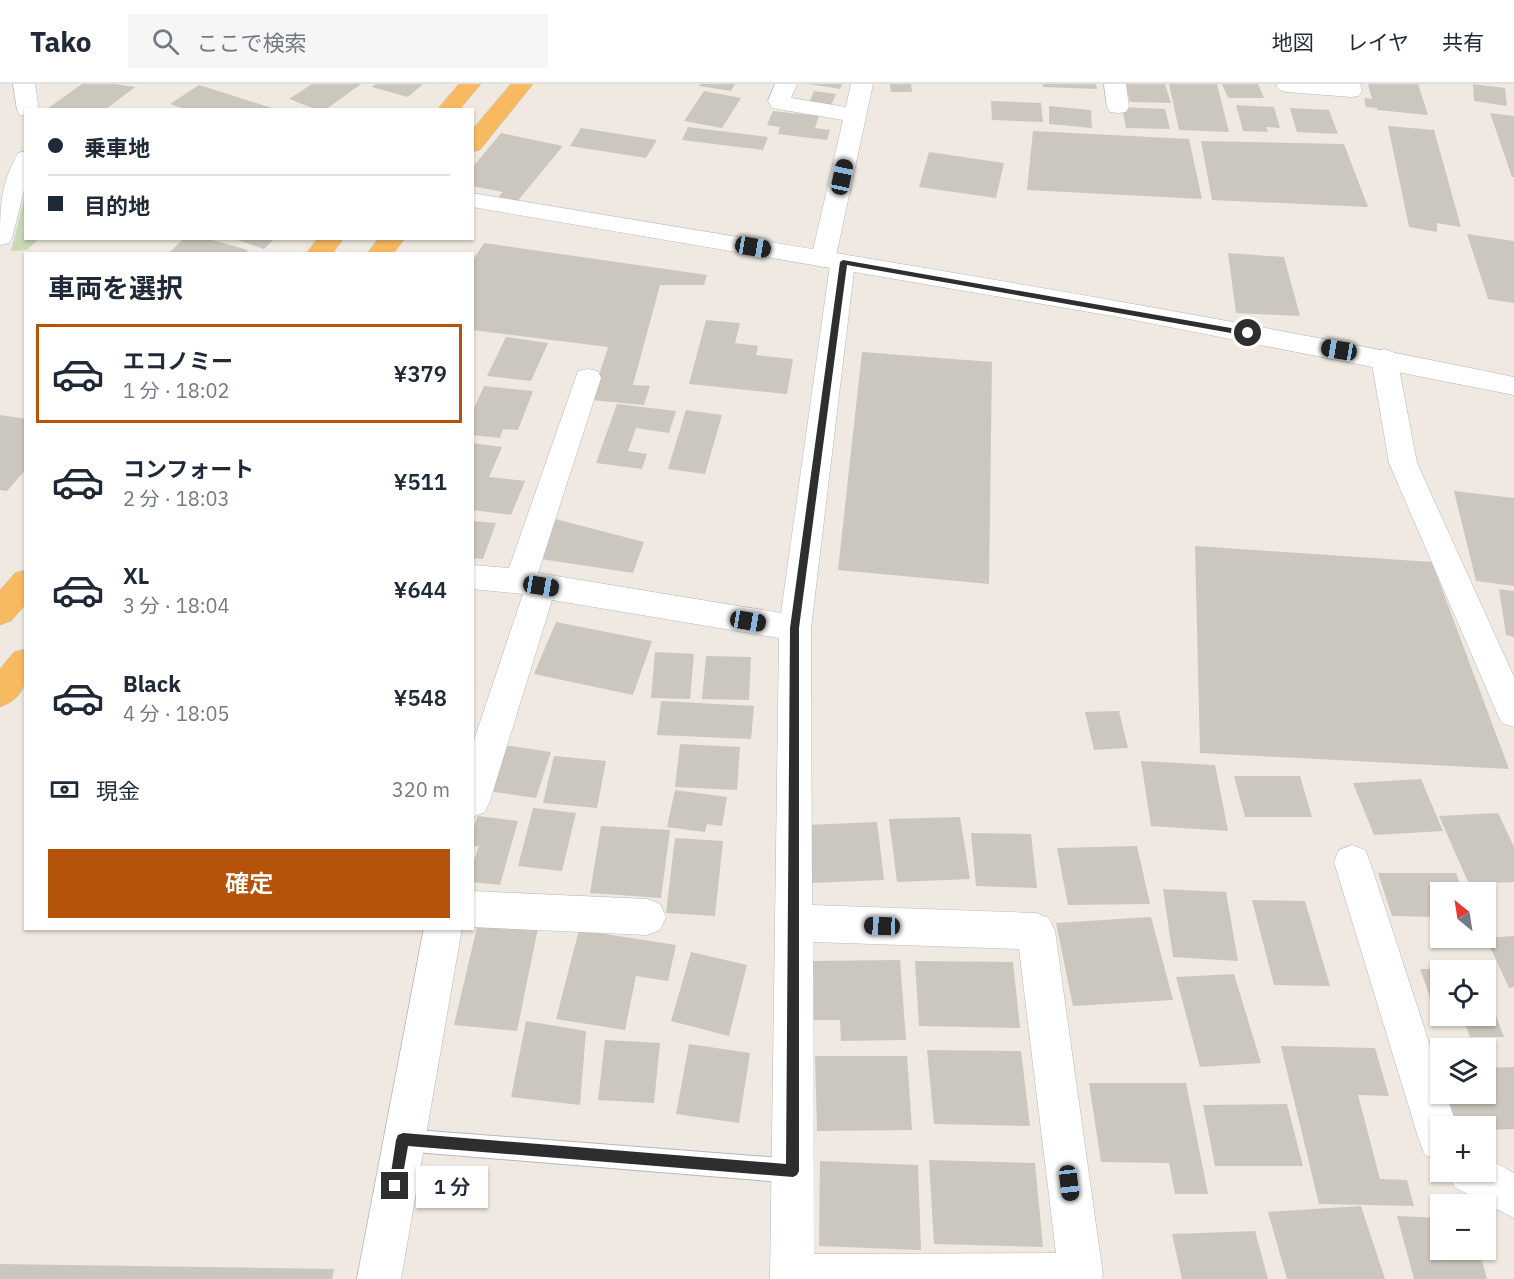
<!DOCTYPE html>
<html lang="ja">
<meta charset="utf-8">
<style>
:root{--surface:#fff;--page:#f6f6f7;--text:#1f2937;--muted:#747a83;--line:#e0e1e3;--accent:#b45309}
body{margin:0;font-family:"IBM Plex Sans","Noto Sans JP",sans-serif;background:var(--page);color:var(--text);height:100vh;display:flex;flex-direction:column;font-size:22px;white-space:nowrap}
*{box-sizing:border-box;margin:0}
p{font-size:20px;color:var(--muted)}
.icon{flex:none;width:33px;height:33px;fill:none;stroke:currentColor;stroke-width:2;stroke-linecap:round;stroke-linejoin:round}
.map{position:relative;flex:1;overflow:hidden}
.details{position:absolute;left:24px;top:168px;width:450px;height:678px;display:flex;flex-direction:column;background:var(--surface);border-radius:0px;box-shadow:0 2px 4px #0004}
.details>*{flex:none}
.top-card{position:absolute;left:24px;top:24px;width:450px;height:132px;border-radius:0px;box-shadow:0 2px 4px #0004;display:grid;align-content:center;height:132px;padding:0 24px;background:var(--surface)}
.needle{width:39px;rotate:330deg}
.buttons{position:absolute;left:1430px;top:798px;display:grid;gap:12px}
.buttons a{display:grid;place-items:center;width:66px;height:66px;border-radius:0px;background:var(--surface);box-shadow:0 2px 4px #0004;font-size:30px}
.end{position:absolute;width:27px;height:27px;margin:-14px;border:8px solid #2e2e2e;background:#fff;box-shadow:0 0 0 3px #fff}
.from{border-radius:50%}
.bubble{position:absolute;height:42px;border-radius:0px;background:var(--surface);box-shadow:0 2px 4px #0004;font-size:20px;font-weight:600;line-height:42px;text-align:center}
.car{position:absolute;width:18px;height:36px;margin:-18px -9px;border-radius:8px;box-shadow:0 0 4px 2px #0007;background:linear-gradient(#222 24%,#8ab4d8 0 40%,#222 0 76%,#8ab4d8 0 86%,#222 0)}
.top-card b{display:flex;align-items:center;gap:21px;height:57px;font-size:22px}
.top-card b+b{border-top:2px solid var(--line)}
.top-card i{width:15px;height:15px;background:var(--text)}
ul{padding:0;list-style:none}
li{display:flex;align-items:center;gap:18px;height:99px;margin:0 12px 9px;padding:0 12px;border:3px solid transparent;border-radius:0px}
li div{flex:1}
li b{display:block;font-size:22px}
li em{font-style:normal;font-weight:600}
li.selected{border-color:var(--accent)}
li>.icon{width:54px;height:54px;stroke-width:1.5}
h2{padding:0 24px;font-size:27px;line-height:72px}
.pay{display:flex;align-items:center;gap:15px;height:66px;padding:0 24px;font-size:22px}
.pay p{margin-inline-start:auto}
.button{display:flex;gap:12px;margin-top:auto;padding:12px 24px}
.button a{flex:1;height:69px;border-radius:0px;background:var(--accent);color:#fff;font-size:24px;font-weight:600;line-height:69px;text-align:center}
header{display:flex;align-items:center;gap:36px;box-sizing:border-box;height:84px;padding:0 30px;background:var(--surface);border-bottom:2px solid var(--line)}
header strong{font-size:28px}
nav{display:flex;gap:33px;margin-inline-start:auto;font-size:21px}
.search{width:420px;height:54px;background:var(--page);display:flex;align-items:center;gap:15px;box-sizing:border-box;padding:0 21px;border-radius:0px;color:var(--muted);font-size:22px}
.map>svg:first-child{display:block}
.cemetery{fill:#c8d9b8}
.building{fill:#cbc7bf}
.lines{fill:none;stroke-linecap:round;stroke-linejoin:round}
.service-casing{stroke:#b4b7c1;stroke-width:2}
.minor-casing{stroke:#b4b7c1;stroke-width:1}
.tertiary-casing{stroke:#b4b7c1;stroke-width:1}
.trunk-casing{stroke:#c9c9c9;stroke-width:1}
.service{fill:#fff;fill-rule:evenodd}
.minor{fill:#fff;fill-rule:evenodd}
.tertiary{fill:#fff;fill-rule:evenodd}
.trunk{fill:#f8ba60;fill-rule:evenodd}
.route{fill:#2e2e2e}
</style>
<header>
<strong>Tako</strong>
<div class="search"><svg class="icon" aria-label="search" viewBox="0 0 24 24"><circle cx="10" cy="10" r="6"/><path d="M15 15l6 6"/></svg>ここで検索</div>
<nav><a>地図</a><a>レイヤ</a><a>共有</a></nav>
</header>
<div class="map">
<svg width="1514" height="1195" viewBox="0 0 1514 1195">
<rect width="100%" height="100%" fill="#efe9e1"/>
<!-- cemetery -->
<path class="cemetery" d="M24,115L26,154L39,155L27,166L11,167Z"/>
<!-- building -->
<g class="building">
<path d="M82,0H115L135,3L105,26L47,25Z"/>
<path d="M312,0H361L325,26H318L289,15Z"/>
<path d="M376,0H423L408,13L372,3Z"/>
<path d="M700,0H735L731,7L699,2Z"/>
<path d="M809,0H842L840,5Z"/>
<path d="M890,0H911L912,8H891Z"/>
<path d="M1043,0H1096L1097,5L1043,3Z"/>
<path d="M1125,0H1165L1171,19L1130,18Z"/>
<path d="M1169,0H1217L1229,48L1179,46Z"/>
<path d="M1222,0H1258L1264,14H1228Z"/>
<path d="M1368,0H1418L1428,31L1377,26V24L1366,23L1364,14L1372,15Z"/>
<path d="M1473,0L1505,4L1507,22L1474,17Z"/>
<path d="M199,1L275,25L274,26H187L170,20Z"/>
<path d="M704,7L741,14L722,44L684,37Z"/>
<path d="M814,7L836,10L830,24L808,21Z"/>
<path d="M991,17L1041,19L1043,38L992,36Z"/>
<path d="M1236,21L1274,23L1280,44L1266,43L1268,48L1243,47Z"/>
<path d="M1049,22L1091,26L1092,44L1049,40Z"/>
<path d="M1122,23L1165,25L1170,45L1126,44Z"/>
<path d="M1290,24L1329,26L1338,50L1297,48Z"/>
<path d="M773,27L819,32L815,44L830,46L827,56L778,50L780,43L767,41Z"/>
<path d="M1490,29L1514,32V93H1512Z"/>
<path d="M1388,42L1434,46L1461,143L1437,139V148L1409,143Z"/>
<path d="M688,43L768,53L763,66L682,56Z"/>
<path d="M581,44L657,56L646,74L570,62Z"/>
<path d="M1033,47L1189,55L1202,115L1027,106Z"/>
<path d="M501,49L563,62L516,119L496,116L503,108L472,102V84Z"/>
<path d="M1201,57L1344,60L1368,123L1212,116Z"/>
<path d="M929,68L1004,79L996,114L919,103Z"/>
<path d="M1467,150L1514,157V219L1488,215Z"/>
<path d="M184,154H205L248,166L244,170H168Z"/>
<path d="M232,154H275L264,165Z"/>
<path d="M484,159L707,191L704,201H660L633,301L650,302L644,321L591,316L608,263L472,246V178Z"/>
<path d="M1228,169L1284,173L1300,232L1236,229Z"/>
<path d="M706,236L740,239L735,259L758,262L756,271L793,275L787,310L689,300Z"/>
<path d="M506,253L548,259L531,297L487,292Z"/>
<path d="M862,268L992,278L989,500L838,486Z"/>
<path d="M484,302L533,307L518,346L503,345L500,354L472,351V329Z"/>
<path d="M617,320L676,327L669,349L636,344L628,367L647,370L642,385L596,379Z"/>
<path d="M686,326L722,331L705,390L668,385Z"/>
<path d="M0,331L26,335V385L7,407L0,406Z"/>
<path d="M472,359L502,363L489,393L525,397L511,431L472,426Z"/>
<path d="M1454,407L1514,414V502L1476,497Z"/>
<path d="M555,435L644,458L633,489L541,475Z"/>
<path d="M472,437L496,439L483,475L472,474Z"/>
<path d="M1195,462L1432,478L1509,685L1200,669Z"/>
<path d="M1499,505L1514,507V553L1506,551Z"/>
<path d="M556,538L652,557L633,611L534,590Z"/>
<path d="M655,568L694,570L690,615L651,614Z"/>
<path d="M706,572L751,573L749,616L702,615Z"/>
<path d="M661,617L754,622L751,655L657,651Z"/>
<path d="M1119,627L1128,664L1094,666L1085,628Z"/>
<path d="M680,660L740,663L737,706L675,703Z"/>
<path d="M504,661L551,668L536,714L488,707Z"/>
<path d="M554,672L606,677L597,724L543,719Z"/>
<path d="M1141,677L1215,681L1228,747L1151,742Z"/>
<path d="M1234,692H1300L1312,733H1245Z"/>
<path d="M1421,695L1443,747L1374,751L1353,699Z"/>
<path d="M675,706L727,713L722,742L707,740L705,748L667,743Z"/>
<path d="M533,724L576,729L562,787L518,782Z"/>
<path d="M1498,729L1514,763V798L1469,800L1439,732Z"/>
<path d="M478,732L518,737L500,801L472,798V782L479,762H472V748Z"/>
<path d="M960,733L970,795L897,798L889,735Z"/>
<path d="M877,738L884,796L811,799L807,741Z"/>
<path d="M601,742L670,746L661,814L590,809Z"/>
<path d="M971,749L1031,750L1037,804L976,802Z"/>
<path d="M675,754L723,757L715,832L666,829Z"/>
<path d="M1137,762L1150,820L1068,821L1057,764Z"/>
<path d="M1378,789H1456L1463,808H1440V833L1392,832Z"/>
<path d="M1163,805L1226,808L1238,877L1173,873Z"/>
<path d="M1252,816L1305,817L1330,902L1274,901Z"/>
<path d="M1151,833L1173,916L1073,922L1056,839Z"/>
<path d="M478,839L538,844L517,947L454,941Z"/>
<path d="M579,846L676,861L668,897L636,892L625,946L556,935Z"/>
<path d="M1514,852V903L1509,904L1486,854Z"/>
<path d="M691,868L747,881L729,952L671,937Z"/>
<path d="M900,876L906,956L841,957L840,936H813L811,877Z"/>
<path d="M915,877L1013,878L1020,944L919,942Z"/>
<path d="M1479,884L1480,886H1440V932H1437L1420,885Z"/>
<path d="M1234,890L1261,979L1200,983L1176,893Z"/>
<path d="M1485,902L1504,953H1470L1462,932H1485Z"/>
<path d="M526,937L586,947L580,1021L511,1013Z"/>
<path d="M605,956L660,959L654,1019L598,1016Z"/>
<path d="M689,960L750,969L739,1039L676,1030Z"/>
<path d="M1281,962L1375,964L1389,1012L1358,1011L1380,1095L1407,1096L1414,1122L1319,1120Z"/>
<path d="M927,966L1021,967L1030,1042L934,1040Z"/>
<path d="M815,972H907L912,1046L817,1047Z"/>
<path d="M1514,983V1045L1485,1046V1042H1453L1440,1010H1485V984Z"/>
<path d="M1089,999H1186L1208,1110H1175L1169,1079L1101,1078Z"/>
<path d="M1287,1020L1303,1082H1215L1203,1021Z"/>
<path d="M929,1076L1035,1079L1043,1163L934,1160Z"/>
<path d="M820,1077L918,1081L921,1166L819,1162Z"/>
<path d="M1361,1122L1385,1195H1287L1268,1128Z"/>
<path d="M1397,1132L1440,1134V1166H1479L1487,1195H1414Z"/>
<path d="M1255,1147L1268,1195H1182L1172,1150Z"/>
<path d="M0,1180L334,1185L332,1195H0Z"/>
</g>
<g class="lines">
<!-- service casing -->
<g class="service-casing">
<path id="service" d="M403,1045L793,1075L801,1079L805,1087L801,1095L793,1099L403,1067L395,1064L392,1056L395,1048Z"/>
</g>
<!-- minor casing -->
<g class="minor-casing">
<g id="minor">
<path d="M13,0H35L39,26H26V32L20,31L17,26Z"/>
<path d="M775,0H797L791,14L846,23L851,0H873L836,172L843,170L852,173L855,178L811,544L812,821L1036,829L1049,834L1055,847L1103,1191L1102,1195H770L779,554L552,516L490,717L485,728L472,733V662L523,510L472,505V481L509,484L578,287L588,285L598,287L601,294L538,489L781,529L830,181L823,183L814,180L811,175L843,36L772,24L768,17ZM813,858L1019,865L1056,1169L814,1170Z"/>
<path d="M1104,0H1126L1129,23L1126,28L1118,29L1110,28L1107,23Z"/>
<path d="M1278,0H1360L1362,7L1359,12L1351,13L1287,8L1280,6L1276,2Z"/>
<path d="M26,67V98L12,154L9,159L0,161C0,123 0,102 18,69Z"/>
<path d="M1384,265L1393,268L1397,274L1417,379L1514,593V643L1502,639L1497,629L1389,379L1371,274L1375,268Z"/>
<path d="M1352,761L1365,766L1370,778L1440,992V1010H1446L1457,1042H1440V1077L1425,1071L1419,1056L1334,778L1339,766Z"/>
<path d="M472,807L647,815L660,820L666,833L660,846L647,851L472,843Z"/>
<path d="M424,844H462L401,1195H357Z"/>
<path d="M1485,1073L1514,1089V1134L1454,1103L1448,1088H1485Z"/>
</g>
</g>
<!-- tertiary casing -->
<g class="tertiary-casing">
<path id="tertiary" d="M472,109C820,167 1169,221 1514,293V311L1124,234L472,123Z"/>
</g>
<!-- trunk casing -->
<g class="trunk-casing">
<g id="trunk">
<path d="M459,0H481L459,26H437Z"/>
<path d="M511,0H533L480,66L472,68V46Z"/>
<path d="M318,154H344L332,170H306Z"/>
<path d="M379,154H405L393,170H367Z"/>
<path d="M26,486V520L11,537L0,541V506L15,489Z"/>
<path d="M26,565C26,592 30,612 0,623V585L14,568Z"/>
</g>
</g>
<!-- service -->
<use href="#service" class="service"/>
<!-- minor -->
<use href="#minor" class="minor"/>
<!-- tertiary -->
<use href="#tertiary" class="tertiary"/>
<!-- trunk -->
<use href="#trunk" class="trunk"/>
</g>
<!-- route -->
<path class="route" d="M843,176L1248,247L1252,249L1248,252L847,181L799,544V1087L797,1091L793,1093L408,1062L401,1102L399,1107L395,1108L390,1107L389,1102L396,1056L398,1051L403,1049L786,1080L790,544L840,178Z"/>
</svg>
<div class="buttons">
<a><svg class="needle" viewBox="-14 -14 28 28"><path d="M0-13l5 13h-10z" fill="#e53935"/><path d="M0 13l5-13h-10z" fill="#747a83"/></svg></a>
<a><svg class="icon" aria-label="locate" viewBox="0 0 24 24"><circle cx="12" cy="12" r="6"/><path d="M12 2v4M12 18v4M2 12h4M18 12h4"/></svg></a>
<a><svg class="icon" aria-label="layers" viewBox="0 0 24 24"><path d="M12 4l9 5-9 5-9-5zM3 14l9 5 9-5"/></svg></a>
<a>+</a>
<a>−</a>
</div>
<i class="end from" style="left:1248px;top:249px"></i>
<i class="end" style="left:395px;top:1102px"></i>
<div class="bubble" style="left:416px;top:1082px;width:72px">1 分</div>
<i class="car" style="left:842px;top:93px;rotate:12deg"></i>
<i class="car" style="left:753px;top:163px;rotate:100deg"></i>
<i class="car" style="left:1339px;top:266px;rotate:280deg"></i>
<i class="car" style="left:541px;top:502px;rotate:99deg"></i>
<i class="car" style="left:748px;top:537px;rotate:99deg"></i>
<i class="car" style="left:882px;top:842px;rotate:272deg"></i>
<i class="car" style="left:1069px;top:1099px;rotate:173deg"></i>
<div class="top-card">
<b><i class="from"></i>乗車地</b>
<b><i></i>目的地</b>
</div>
<section class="details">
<h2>車両を選択</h2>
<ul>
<li class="selected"><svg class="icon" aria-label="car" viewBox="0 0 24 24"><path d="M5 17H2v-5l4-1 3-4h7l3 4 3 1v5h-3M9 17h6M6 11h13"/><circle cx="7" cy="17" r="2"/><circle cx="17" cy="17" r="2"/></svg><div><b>エコノミー</b><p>1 分 · 18:02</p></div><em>¥379</em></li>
<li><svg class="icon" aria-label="car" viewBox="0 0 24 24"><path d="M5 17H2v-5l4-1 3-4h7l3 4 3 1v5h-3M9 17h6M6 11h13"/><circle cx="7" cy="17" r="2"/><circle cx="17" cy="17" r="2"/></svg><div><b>コンフォート</b><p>2 分 · 18:03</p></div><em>¥511</em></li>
<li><svg class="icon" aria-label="car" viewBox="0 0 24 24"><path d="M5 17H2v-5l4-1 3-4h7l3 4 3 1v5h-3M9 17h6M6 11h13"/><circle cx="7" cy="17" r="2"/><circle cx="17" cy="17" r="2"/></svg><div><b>XL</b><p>3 分 · 18:04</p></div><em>¥644</em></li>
<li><svg class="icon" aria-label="car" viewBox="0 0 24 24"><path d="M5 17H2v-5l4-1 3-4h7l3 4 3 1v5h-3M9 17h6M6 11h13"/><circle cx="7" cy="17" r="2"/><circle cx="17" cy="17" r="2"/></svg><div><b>Black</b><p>4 分 · 18:05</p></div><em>¥548</em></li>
</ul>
<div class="pay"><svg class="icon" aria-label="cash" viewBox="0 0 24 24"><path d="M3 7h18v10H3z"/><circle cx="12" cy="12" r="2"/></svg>現金<p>320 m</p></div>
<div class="button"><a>確定</a></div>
</section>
</div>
